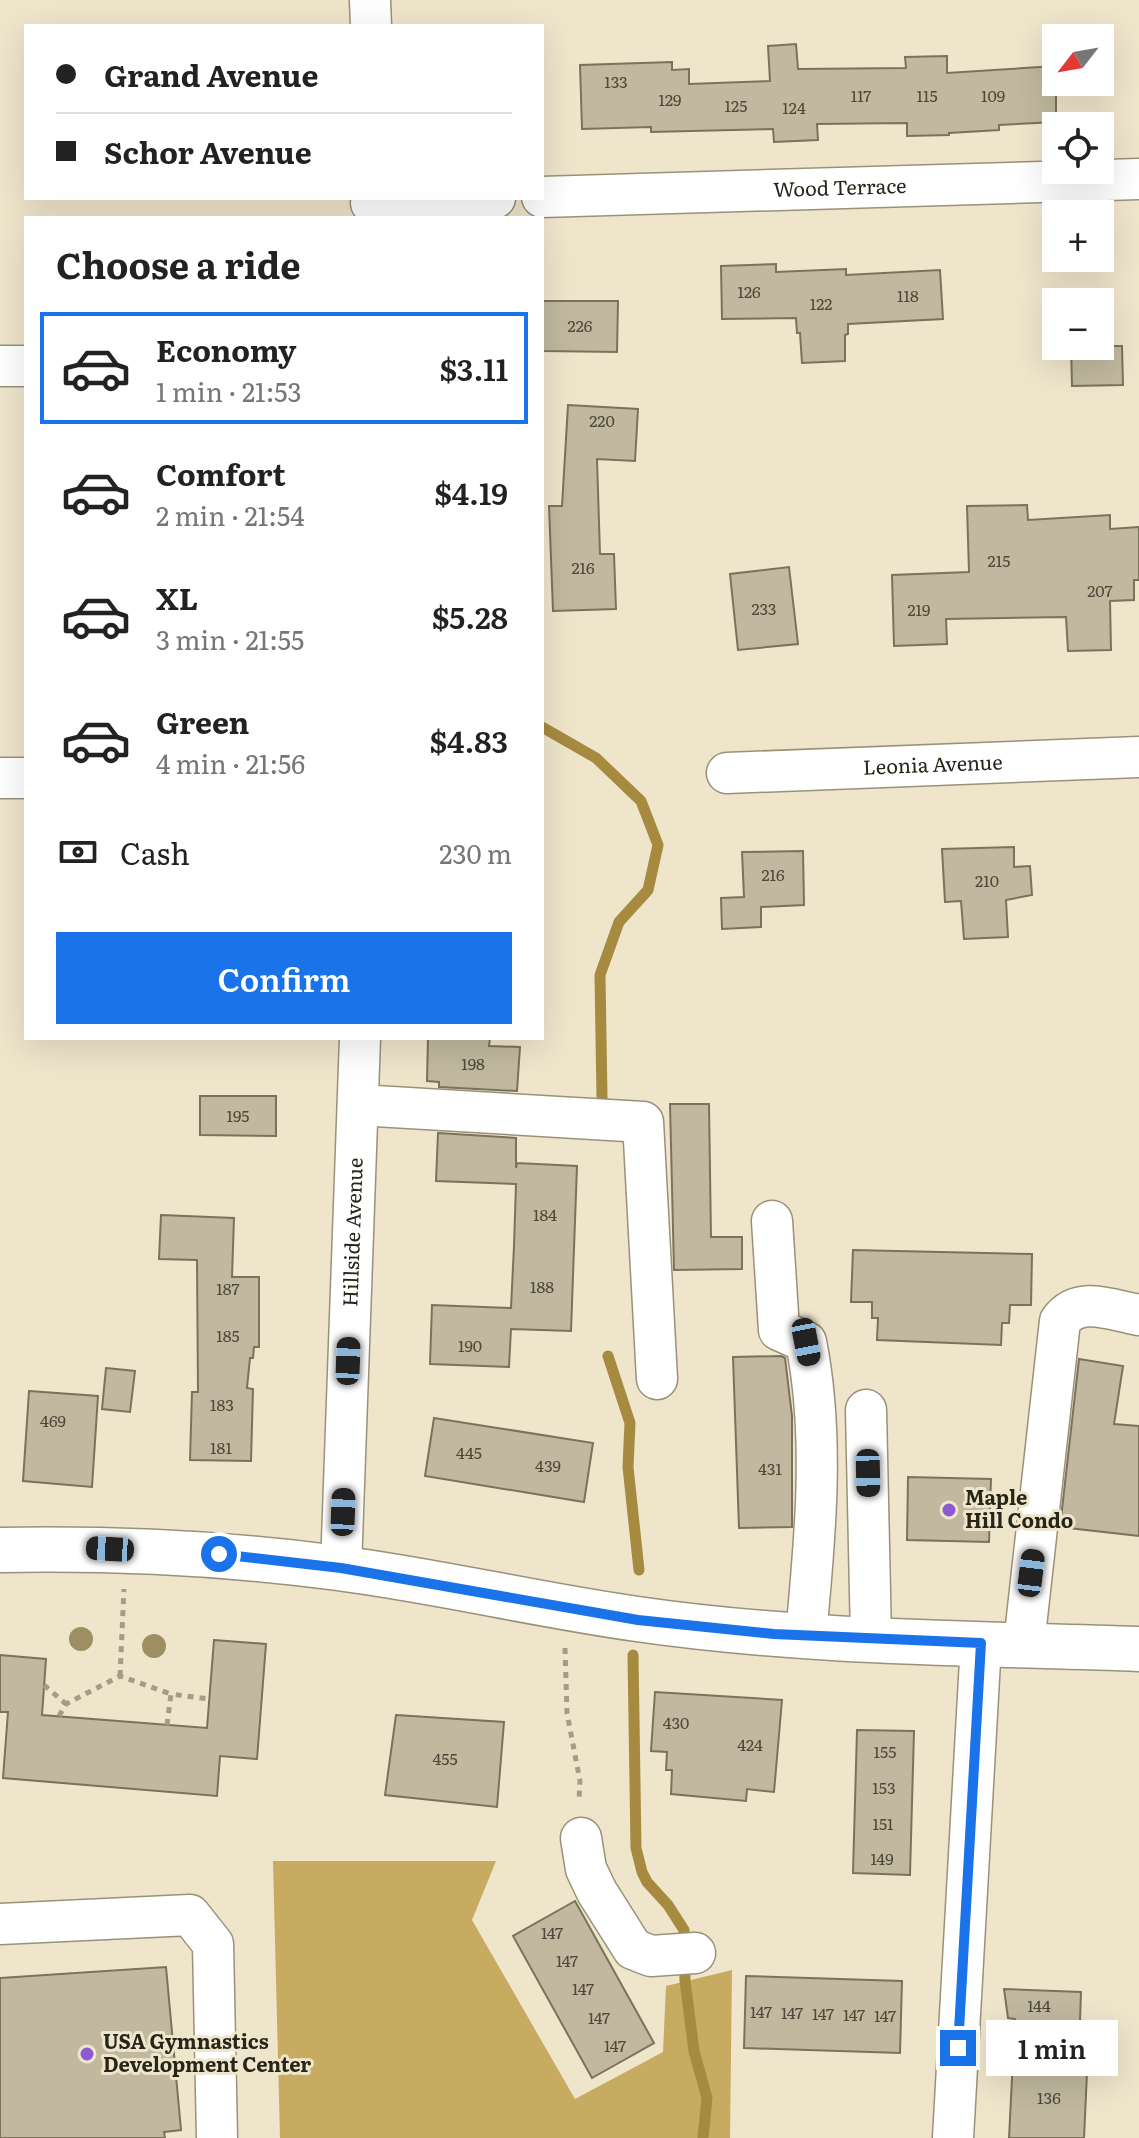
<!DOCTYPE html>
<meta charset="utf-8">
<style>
:root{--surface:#fff;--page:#f2f2f2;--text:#222;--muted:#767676;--line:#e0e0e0;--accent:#1a73e8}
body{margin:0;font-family:Literata,serif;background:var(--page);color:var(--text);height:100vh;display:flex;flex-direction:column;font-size:30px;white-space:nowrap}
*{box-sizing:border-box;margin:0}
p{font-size:26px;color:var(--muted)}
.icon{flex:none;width:44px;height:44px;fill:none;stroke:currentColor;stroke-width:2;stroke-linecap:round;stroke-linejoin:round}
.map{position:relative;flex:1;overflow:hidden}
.drawer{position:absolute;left:24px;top:216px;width:520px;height:824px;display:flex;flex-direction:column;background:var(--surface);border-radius:0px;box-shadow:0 8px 32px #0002}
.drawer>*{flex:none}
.top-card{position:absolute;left:24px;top:24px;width:520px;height:176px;border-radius:0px;box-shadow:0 8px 32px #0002;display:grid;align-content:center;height:176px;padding:0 32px;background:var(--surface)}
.needle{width:52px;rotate:239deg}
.fabs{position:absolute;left:1042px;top:24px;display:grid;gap:16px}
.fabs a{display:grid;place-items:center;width:72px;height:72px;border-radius:0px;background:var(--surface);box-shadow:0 8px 32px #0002;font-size:40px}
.end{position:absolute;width:36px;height:36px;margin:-18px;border:10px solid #1a73e8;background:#fff;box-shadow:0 0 0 4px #fff}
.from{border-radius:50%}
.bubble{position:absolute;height:56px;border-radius:0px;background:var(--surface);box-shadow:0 8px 32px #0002;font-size:26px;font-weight:600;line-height:56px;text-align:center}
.car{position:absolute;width:24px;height:48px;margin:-24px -12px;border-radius:10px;box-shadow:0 0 6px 2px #0007;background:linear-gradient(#222 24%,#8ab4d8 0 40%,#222 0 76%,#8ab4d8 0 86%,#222 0)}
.top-card b{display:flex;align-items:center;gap:28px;height:76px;font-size:30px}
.top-card b+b{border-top:2px solid var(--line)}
.top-card i{width:20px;height:20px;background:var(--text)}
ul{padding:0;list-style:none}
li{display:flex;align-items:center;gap:24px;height:112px;margin:0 16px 12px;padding:0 16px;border:4px solid transparent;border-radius:0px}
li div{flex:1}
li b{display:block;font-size:30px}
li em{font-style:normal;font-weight:600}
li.current{border-color:var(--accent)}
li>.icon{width:72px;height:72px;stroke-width:1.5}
h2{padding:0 32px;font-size:36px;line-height:96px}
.pay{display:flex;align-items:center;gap:20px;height:88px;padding:0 32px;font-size:30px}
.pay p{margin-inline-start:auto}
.cta{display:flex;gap:16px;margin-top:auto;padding:16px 32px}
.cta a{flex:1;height:92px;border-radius:0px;background:var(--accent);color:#fff;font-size:32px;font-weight:600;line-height:92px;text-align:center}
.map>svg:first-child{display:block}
.forest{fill:#c6ab61}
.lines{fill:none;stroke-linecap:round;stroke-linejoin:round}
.stream{stroke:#a58a40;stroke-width:11}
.building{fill:#c1b89f;stroke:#7b725b;stroke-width:2}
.minor-casing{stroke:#9a9178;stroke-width:43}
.major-casing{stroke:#9a9178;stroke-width:47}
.path{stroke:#a49c88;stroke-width:5;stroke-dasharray:6 6;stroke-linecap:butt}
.minor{stroke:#fff;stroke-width:40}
.major{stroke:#fff;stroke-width:44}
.tree{fill:#9e8f63}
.route{stroke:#1a73e8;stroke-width:10}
.poi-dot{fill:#8c5bd4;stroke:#efe5cb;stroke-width:3}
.labels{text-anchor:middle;stroke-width:6;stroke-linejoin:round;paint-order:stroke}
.number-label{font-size:16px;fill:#4e493b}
.street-label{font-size:20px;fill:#27241a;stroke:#efe5cb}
.poi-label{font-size:20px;font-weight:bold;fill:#27241a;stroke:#efe5cb;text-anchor:start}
</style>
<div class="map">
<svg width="1139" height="2138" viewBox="0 0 1139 2138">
<rect width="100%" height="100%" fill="#efe5cb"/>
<!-- forest -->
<path class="forest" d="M273,1861H496L472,1920L575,2099L663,2052L666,1986L732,1970L730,2138H280Z"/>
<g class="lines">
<!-- stream -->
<g class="stream">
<path d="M542,727L596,758L641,801L658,845L648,890L619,922L600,975L602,1098"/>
<path d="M608,1356L630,1423L628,1467L639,1570"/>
<path d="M633,1655L636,1848L642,1872L647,1882L668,1905L684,1930L685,1981L694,2051L707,2098L703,2138"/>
</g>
</g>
<!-- building -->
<g class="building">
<path d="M796,44L798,69L906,68L905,57L947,56V73L1056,66V122L999,125V130L949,133V135L907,136V123L817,124L818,140L774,142L773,129L651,132V127L582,129L580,65L672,62V70L689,69V84L770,81L768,46Z"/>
<path d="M776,264V272L846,269V275L940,270L943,319L848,324V334L845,335V361L802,363L800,333H797L796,318L722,319L721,266Z"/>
<path d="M543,301H618L617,352L543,351Z"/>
<path d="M1071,346H1122L1123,385L1072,386Z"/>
<path d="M568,405L638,409L635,461L597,459L600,554H614L616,609L553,611L549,506H562Z"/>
<path d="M1027,505L1028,520L1110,515V529L1139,527V580H1134V600L1110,601L1111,650L1068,651L1066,617L946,619L947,644L894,646L892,575L969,572L967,506Z"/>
<path d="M789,567L798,644L738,650L730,574Z"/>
<path d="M1014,847V867L1030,866L1032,895L1006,900L1008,937L964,939L961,901L945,902L942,849Z"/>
<path d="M803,851L804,905L761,907V927L722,929L721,898L744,897L742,852Z"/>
<path d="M428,1038H490L489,1046L520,1047L517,1091L439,1087V1082L427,1081Z"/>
<path d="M200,1096H276V1136L200,1135Z"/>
<path d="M670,1104H709L711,1237H742V1269L674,1270Z"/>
<path d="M438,1133L516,1138V1168L517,1163L577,1166L571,1331L511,1329L509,1367L430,1364L432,1305L511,1308L514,1246L516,1184L436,1181Z"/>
<path d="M161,1215L234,1218L232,1277H259V1347H254L253,1358H250L247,1388L253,1389L251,1461L190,1460L192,1392H198L197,1260L159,1259Z"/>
<path d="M853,1250L1032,1254L1031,1305H1010L1009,1323H1002L1001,1345L877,1340L878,1318H872V1302H851Z"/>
<path d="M781,1356L785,1358L792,1416V1527L739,1528L733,1357Z"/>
<path d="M1079,1359L1123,1366L1114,1424L1139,1426V1536L1060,1527Z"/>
<path d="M106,1368L135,1371L130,1412L102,1409Z"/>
<path d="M29,1391L98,1396L92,1487L23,1481Z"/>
<path d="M434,1418L593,1443L584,1502L425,1476Z"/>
<path d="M908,1477L991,1479L989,1542L907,1540Z"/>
<path d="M214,1640L266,1644L257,1759L220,1756L217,1796L3,1778L8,1712H0V1655L46,1659L42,1715L207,1728Z"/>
<path d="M655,1692L782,1700L774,1792L747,1789L746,1801L671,1794L672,1770H666L667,1752L651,1751Z"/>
<path d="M396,1715L504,1722L497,1807L385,1795Z"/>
<path d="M857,1730L914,1731L910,1875L853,1873Z"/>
<path d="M575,1901L654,2043L592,2078L513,1936Z"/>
<path d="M166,1967L181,2130L164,2132L165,2138H0V1978Z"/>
<path d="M746,1976L902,1981L900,2053L744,2048Z"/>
<path d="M1004,1989L1081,1992L1079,2050L1088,2051L1084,2138H1009L1015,2019L1008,2018Z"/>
</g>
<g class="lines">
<!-- minor casing -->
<g class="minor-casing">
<g id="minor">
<path d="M370,0L371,26"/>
<path id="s1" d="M542,197L1139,179"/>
<path d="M371,203L495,198"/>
<path d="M0,366H26"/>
<path id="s2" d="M727,773L1139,757"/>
<path d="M0,778H26"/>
<path d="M358,1105L643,1122L657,1379"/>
<path d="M772,1221L779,1330L806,1342C825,1437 815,1539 806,1635"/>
<path d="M866,1410L871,1638"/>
<path id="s3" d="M341,1568L360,1038"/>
<path d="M1024,1644L1060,1321C1079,1295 1111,1310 1139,1315"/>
<path d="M581,1838L586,1869L597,1892L633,1949L651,1956L695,1953"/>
<path d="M0,1924L190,1915L213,1944L217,2138"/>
<path d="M953,2138L981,1643"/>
</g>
</g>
<!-- major casing -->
<g class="major-casing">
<path id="major" d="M0,1550C114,1548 226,1553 338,1568C438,1581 537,1605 637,1619C803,1643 972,1643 1139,1649"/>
</g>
<!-- path -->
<g class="path">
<path d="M565,1648L567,1713L580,1781L579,1801"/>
<path d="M120,1676L124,1589"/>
<path d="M44,1685L66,1704"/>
<path d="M59,1716L66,1704L120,1676L171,1694"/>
<path d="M167,1725L171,1694L209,1699"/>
</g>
<!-- minor -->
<use href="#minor" class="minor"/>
<!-- major -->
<use href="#major" class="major"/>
</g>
<!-- trees -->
<g class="tree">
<circle cx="81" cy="1639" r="12"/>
<circle cx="154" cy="1646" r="12"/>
</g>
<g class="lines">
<!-- route -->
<path class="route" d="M219,1554L341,1568L638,1620L774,1634L981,1643L958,2048"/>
</g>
<!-- markers -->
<g class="poi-dot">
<circle cx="949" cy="1510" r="8"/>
<circle cx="87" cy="2054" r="8"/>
</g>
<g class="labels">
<!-- number labels -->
<g class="number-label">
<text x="616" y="88">133</text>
<text x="861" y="102">117</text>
<text x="927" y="102">115</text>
<text x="993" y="102">109</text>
<text x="670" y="106">129</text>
<text x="736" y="112">125</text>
<text x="794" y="114">124</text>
<text x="749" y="298">126</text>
<text x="908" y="302">118</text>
<text x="821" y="310">122</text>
<text x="580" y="332">226</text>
<text x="602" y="427">220</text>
<text x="999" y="567">215</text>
<text x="583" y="574">216</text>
<text x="1100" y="597">207</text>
<text x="764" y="615">233</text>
<text x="919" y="616">219</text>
<text x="773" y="881">216</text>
<text x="987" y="887">210</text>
<text x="473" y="1070">198</text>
<text x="238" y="1122">195</text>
<text x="545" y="1221">184</text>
<text x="542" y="1293">188</text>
<text x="228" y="1295">187</text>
<text x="228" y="1342">185</text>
<text x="470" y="1352">190</text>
<text x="222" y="1411">183</text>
<text x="53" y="1427">469</text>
<text x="221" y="1454">181</text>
<text x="469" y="1459">445</text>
<text x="548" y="1472">439</text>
<text x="770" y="1475">431</text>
<text x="676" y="1729">430</text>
<text x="750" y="1751">424</text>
<text x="885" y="1758">155</text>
<text x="445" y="1765">455</text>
<text x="884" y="1794">153</text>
<text x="883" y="1830">151</text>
<text x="882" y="1865">149</text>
<text x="552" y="1939">147</text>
<text x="567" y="1967">147</text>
<text x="583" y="1995">147</text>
<text x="1039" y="2012">144</text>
<text x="761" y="2018">147</text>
<text x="792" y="2019">147</text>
<text x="823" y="2020">147</text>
<text x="854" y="2021">147</text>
<text x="885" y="2022">147</text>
<text x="599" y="2024">147</text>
<text x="615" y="2052">147</text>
<text x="1049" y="2104">136</text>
</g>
<!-- street labels -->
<g class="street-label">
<text dy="7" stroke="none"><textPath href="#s1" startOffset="298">Wood Terrace</textPath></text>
<text dy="7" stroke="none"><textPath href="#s2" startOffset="206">Leonia Avenue</textPath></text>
<text dy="7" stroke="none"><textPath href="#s3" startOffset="336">Hillside Avenue</textPath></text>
</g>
<!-- poi labels -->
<g class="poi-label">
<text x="965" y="1505">Maple<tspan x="965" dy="23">Hill Condo</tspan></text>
<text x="103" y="2049">USA Gymnastics<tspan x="103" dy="23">Development Center</tspan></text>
</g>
</g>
</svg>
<div class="fabs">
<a><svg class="needle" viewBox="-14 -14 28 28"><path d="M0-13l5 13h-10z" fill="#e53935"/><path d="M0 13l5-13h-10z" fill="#767676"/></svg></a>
<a><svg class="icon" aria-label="locate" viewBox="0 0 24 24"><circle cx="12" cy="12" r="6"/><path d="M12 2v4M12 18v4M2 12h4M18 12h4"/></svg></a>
<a>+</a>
<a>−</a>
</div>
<i class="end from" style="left:219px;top:1554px"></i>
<i class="end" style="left:958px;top:2048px"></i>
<div class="bubble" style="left:986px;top:2020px;width:132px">1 min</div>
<i class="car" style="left:806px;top:1342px;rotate:169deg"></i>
<i class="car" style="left:348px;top:1361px;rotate:2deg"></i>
<i class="car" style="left:868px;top:1473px;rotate:179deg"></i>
<i class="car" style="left:343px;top:1512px;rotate:2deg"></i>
<i class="car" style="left:110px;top:1549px;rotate:273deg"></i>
<i class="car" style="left:1031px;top:1573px;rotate:7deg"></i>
<div class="top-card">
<b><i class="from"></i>Grand Avenue</b>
<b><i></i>Schor Avenue</b>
</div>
<section class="drawer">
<h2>Choose a ride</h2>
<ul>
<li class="current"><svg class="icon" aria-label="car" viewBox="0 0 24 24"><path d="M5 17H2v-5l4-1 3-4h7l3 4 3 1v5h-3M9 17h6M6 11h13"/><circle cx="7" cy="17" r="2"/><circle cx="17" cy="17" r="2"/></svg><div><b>Economy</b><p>1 min · 21:53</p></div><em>$3.11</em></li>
<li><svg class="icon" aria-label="car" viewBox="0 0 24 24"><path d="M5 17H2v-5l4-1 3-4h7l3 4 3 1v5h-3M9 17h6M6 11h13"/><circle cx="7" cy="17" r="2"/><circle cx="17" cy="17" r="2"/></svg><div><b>Comfort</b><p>2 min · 21:54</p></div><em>$4.19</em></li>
<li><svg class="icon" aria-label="car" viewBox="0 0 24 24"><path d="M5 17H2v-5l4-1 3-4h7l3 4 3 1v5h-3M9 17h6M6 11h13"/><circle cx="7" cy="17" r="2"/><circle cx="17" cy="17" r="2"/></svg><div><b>XL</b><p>3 min · 21:55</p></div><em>$5.28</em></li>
<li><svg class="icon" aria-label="car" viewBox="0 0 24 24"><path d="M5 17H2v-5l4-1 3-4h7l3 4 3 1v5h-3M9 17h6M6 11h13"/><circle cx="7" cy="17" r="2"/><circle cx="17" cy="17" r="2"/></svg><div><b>Green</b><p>4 min · 21:56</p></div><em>$4.83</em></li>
</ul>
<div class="pay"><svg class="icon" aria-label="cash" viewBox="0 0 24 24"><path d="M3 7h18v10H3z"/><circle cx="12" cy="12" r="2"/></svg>Cash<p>230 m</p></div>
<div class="cta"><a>Confirm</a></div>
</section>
</div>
